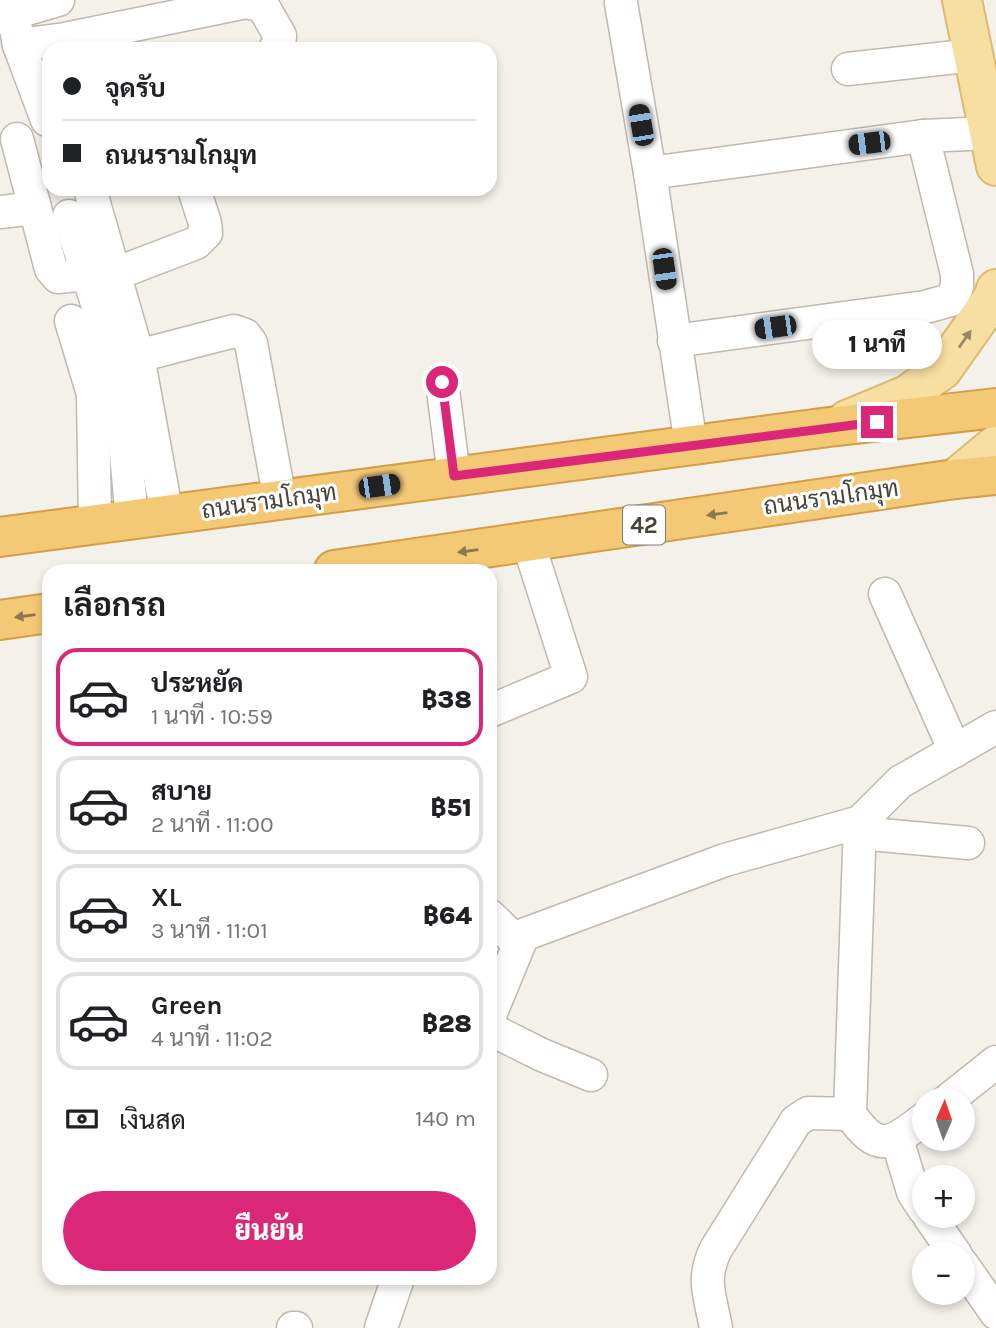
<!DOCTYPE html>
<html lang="th">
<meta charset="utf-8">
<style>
:root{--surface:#fff;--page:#f2f2f2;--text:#202124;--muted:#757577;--line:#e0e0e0;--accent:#db2777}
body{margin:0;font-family:Karla,Sarabun,sans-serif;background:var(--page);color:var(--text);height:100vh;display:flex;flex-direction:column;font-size:26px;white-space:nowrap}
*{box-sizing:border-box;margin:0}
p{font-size:23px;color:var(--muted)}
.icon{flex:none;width:38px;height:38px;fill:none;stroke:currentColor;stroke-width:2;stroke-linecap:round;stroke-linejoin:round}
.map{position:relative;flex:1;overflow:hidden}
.sheet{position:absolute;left:42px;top:564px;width:455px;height:721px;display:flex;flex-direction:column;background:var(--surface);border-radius:21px;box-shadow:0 4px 10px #0003}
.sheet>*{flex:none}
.guide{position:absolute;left:42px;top:42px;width:455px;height:154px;border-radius:21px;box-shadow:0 4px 10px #0003;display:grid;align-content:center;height:154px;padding:0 21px;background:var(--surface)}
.needle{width:46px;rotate:2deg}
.tools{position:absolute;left:912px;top:1088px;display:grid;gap:14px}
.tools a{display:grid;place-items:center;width:63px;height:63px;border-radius:50%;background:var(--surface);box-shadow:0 4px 10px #0003;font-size:35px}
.end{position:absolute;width:32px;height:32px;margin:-16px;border:9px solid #db2777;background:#fff;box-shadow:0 0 0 4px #fff}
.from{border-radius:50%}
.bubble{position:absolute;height:49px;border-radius:24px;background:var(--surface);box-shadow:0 4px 10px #0003;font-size:23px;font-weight:800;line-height:49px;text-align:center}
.car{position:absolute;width:21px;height:42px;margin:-21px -10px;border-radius:9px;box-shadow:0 0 5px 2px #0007;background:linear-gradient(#222 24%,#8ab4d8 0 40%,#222 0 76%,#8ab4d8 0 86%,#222 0)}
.guide b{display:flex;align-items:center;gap:24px;height:66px;font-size:26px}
.guide b+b{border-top:2px solid var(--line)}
.guide i{width:18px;height:18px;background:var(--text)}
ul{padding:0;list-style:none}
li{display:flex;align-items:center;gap:21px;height:98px;margin:0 14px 10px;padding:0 7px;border:4px solid var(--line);border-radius:21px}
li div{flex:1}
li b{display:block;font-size:26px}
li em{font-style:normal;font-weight:800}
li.on{border-color:var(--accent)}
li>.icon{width:63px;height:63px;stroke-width:1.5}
h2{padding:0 21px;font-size:32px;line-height:84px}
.pay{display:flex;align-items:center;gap:18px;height:77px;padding:0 21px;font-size:26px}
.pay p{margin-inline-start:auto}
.primary-button{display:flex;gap:14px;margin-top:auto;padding:14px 21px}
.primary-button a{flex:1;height:80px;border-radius:42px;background:var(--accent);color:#fff;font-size:28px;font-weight:800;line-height:80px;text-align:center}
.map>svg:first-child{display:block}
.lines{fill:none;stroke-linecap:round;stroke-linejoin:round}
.minor-casing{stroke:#bfb9ae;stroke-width:35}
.major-casing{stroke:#dbbb71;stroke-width:42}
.highway-casing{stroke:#d29e46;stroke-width:42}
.minor{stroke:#fff;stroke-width:32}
.major{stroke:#f7dea1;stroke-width:38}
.highway{stroke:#f3c976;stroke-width:38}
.oneway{fill:#978868}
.oneway2{fill:#8c7851}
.route{stroke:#db2777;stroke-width:9}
.labels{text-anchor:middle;stroke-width:6;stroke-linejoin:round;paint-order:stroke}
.shield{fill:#fff;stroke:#7f7b74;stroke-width:2}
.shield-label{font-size:23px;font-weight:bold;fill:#484239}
.street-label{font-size:24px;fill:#484239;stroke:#fff}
</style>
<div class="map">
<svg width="996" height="1328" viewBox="0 0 996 1328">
<rect width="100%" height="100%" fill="#f4f1ea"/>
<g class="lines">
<!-- minor casing -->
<g class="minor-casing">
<g id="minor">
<path d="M621,3L650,173L691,445"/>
<path d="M13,14L19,45L47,120"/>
<path d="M0,17L58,0"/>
<path d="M19,45L65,39L246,2L263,6L280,36L279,46L275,49"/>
<path d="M848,69L974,55"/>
<path d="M17,139L51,269L58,277L88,274"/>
<path d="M650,173L923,136L990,133"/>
<path d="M90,189L138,356L167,515"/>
<path d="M0,212L35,208"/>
<path d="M69,216L103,322L122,410L132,519"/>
<path d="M115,274L196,243L206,233L205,223L194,189"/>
<path d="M71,321L93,394L95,524"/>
<path d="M674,341L925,307L951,300L957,287V274L923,136"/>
<path d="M138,356L234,331L245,335L251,343L280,500"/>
<path d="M442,382L454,476"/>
<path d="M885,594L955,751"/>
<path d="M490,711L571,677L528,542"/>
<path d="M859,833L968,843"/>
<path d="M490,916L519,944"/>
<path d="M490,1015L523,935L725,860L860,822L900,782L996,727"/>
<path d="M490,1029L542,1055L591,1075"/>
<path d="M947,1101L996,1062"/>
<path d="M850,1114C878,1153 889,1146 924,1119"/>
<path d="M897,1139L913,1192L924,1209"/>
<path d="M929,1216L956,1255"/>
<path d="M962,1264L996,1313"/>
<path d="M293,1328H296"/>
<path d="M381,1328L398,1278"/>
<path d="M716,1328C710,1296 701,1279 716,1249L796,1121L808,1113L850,1114L860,822"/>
</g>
</g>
<!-- major casing -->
<g class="major-casing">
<g id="major">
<path d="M962,0L996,166"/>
<path d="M847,420L907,395L942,370L993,298L996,289"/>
<path d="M955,479L996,445"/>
</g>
</g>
<!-- highway casing -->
<g class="highway-casing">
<g id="highway">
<path d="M0,537L829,427L996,408"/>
<path d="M334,570L955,479L996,475"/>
<path d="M0,620L49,613"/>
</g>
</g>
<!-- minor -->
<use href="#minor" class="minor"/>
<!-- major -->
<use href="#major" class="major"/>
<!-- highway -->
<use href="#highway" class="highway"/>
</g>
<!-- one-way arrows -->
<defs><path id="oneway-solid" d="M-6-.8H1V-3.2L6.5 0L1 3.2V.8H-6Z" transform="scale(1.75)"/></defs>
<use class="oneway" href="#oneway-solid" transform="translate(965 339) rotate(-55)"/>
<g class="oneway2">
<use href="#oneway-solid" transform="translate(717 514) rotate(172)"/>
<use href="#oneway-solid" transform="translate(468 551) rotate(172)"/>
<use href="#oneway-solid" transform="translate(25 616) rotate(172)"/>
</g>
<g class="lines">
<!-- route -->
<path class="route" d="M442,382L454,476L877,422"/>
</g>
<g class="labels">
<!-- shield labels -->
<rect class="shield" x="623" y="505.5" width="42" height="39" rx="5"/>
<g class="shield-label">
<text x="644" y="533">42</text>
</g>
<!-- street labels -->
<g class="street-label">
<text transform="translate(831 497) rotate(-8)" y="8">ถนนรามโกมุท</text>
<text transform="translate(269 501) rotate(-8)" y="8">ถนนรามโกมุท</text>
</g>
</g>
</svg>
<div class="tools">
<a><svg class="needle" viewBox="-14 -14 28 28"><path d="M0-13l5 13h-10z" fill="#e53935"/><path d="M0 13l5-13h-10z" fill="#757577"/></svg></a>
<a>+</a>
<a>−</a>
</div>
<i class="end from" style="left:442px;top:382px"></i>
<i class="end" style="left:877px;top:422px"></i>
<div class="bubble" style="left:812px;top:320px;width:130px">1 นาที</div>
<i class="car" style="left:641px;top:125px;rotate:350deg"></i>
<i class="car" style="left:869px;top:143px;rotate:263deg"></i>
<i class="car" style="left:664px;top:269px;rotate:172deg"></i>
<i class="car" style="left:775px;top:327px;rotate:262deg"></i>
<i class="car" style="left:379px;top:486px;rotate:82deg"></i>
<div class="guide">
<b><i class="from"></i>จุดรับ</b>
<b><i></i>ถนนรามโกมุท</b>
</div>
<section class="sheet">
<h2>เลือกรถ</h2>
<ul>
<li class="on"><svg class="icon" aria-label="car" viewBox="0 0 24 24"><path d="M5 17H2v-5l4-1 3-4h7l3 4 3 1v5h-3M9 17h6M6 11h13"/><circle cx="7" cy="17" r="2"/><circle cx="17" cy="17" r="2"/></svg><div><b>ประหยัด</b><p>1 นาที · 10:59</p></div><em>฿38</em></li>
<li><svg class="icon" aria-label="car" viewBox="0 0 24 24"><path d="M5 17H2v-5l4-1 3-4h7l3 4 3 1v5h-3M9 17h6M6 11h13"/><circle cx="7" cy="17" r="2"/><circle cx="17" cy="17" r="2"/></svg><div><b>สบาย</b><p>2 นาที · 11:00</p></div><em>฿51</em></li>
<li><svg class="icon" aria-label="car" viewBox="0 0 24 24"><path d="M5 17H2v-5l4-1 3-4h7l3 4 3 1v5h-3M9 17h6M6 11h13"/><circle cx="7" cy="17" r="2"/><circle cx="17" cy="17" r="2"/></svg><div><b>XL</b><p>3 นาที · 11:01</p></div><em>฿64</em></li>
<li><svg class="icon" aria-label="car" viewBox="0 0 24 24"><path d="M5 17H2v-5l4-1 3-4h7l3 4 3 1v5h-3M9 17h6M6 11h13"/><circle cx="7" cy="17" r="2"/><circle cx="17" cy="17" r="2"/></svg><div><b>Green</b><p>4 นาที · 11:02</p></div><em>฿28</em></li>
</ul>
<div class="pay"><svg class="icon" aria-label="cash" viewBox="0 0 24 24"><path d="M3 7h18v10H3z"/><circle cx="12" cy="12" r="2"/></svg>เงินสด<p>140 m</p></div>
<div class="primary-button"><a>ยืนยัน</a></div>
</section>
</div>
